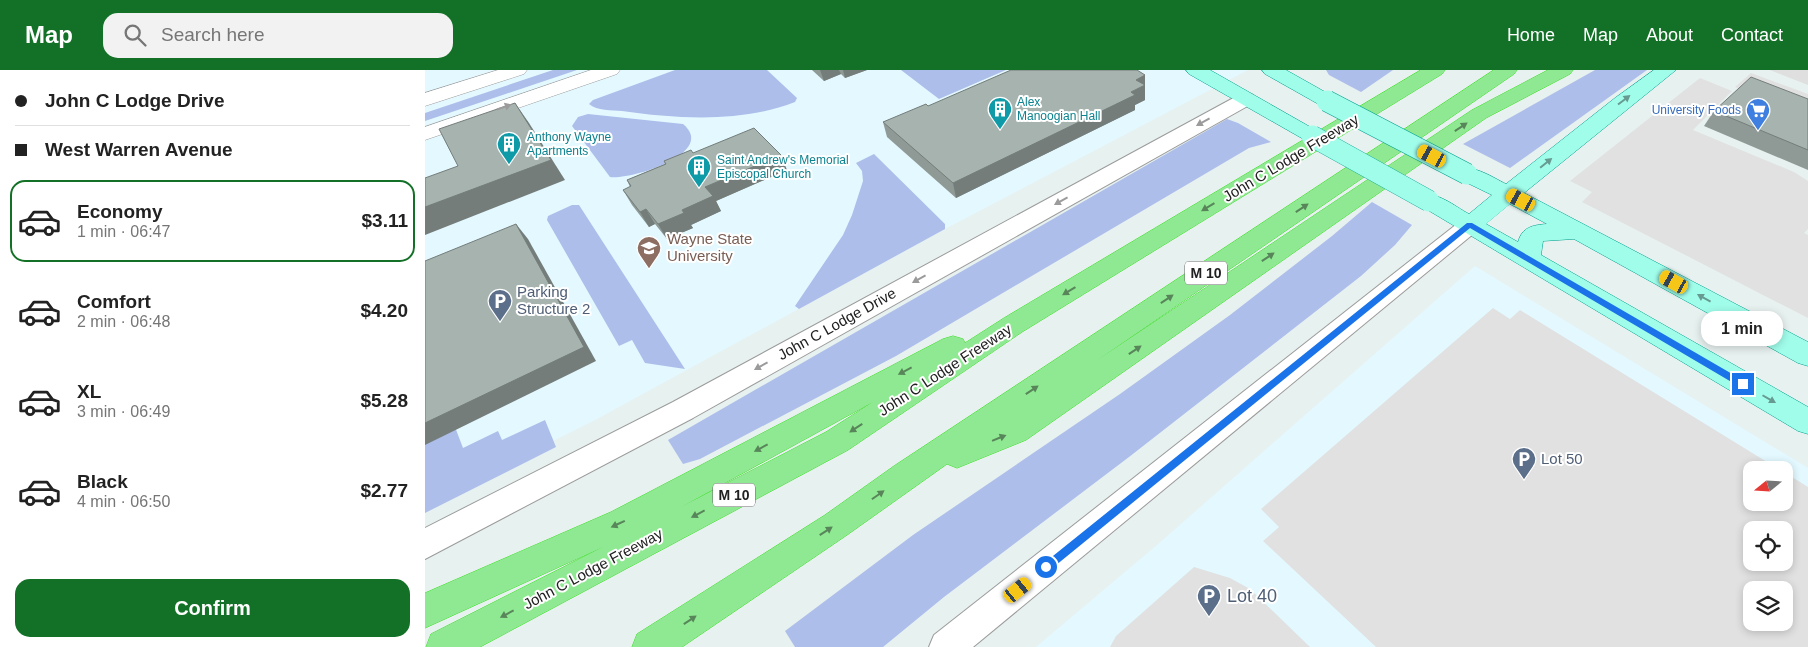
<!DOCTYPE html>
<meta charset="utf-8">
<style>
:root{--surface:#fff;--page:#f2f2f2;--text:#222;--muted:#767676;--line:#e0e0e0;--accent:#137127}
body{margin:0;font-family:Arial,sans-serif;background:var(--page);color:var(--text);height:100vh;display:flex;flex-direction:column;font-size:19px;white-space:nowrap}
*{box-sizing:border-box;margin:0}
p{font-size:16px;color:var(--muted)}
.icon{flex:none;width:28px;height:28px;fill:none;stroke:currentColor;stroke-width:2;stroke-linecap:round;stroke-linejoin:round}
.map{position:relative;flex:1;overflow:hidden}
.drawer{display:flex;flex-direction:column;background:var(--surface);width:425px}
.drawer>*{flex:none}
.banner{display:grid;align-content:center;height:110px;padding:0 15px;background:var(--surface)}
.needle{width:32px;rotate:252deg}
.fabs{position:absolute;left:1318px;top:391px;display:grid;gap:10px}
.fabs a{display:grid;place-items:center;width:50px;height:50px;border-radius:10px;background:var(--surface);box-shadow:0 2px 8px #0003;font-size:25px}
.end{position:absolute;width:22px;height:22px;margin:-11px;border:6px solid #1a73e8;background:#fff;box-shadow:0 0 0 2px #fff}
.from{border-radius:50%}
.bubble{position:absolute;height:35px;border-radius:15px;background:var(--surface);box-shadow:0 2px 8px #0003;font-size:16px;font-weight:700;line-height:35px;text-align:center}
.car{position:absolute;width:15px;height:30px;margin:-15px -8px;border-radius:6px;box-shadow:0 0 4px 1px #0007;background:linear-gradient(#f5c518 24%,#345 0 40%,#f5c518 0 76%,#345 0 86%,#f5c518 0)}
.banner b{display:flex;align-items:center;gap:18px;height:48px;font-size:19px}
.banner b+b{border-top:1px solid var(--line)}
.banner i{width:12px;height:12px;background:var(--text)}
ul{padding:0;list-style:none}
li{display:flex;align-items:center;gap:15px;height:82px;margin:0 10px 8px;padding:0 5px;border:2px solid transparent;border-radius:15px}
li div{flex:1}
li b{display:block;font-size:19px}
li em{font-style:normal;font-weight:700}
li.on{border-color:var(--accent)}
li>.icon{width:45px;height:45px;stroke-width:1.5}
.button{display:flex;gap:10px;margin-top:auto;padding:10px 15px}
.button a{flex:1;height:58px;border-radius:15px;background:var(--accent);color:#fff;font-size:20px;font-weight:700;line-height:58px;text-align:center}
header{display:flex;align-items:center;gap:30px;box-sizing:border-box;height:70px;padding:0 25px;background:var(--accent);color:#fff}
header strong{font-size:24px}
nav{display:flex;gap:28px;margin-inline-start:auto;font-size:18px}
.search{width:350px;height:45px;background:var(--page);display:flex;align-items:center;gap:12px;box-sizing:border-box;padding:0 18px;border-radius:15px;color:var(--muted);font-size:19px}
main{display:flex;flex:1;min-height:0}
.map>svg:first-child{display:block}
.residential{fill:#dedfde}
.education{fill:#e3f9ff;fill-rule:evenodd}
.grass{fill:#adbeeb}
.parking{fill:#e1e1e1;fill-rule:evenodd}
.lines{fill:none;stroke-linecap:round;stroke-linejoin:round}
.minor-casing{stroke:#9b9b9b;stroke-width:2}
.tertiary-casing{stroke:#9b9b9b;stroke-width:1}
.primary-casing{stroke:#009e8c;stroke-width:1}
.motorway-casing{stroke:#3cde25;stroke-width:1}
.minor{fill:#fff;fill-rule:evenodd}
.tertiary{fill:#fff;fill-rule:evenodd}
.primary{fill:#a0fdea;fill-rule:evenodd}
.motorway{fill:#8fe992;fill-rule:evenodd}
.primary-bridge-casing{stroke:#009e8c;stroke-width:22;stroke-linecap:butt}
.primary-bridge{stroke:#a0fdea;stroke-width:21}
.wall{fill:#8f9a96}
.shaded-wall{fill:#747d7a}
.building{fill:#a6b3af;stroke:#747d7a}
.oneway{fill:#679a90}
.oneway2{fill:#9b9b9b}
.oneway3{fill:#58855a}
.route{fill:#1a73e8}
.labels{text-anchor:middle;stroke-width:4;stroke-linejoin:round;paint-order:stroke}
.far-culture-label{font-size:12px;fill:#0d838f;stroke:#fff;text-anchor:start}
.far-shop-label{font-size:12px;fill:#366cbe;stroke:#fff;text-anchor:end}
.shield{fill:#fff;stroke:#646464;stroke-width:1}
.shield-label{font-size:14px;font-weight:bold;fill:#212121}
.street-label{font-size:15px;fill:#212121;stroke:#fff}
.education-label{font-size:15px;fill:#785e54;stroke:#fff;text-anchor:start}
.service-label{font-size:15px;fill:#4e5e75;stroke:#fff;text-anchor:start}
.near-service-label{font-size:18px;fill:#4e5e75;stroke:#fff;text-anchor:start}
</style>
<header>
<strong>Map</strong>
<div class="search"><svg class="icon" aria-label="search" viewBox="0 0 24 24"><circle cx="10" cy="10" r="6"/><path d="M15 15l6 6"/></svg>Search here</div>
<nav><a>Home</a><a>Map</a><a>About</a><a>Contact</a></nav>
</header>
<main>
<section class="drawer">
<div class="banner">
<b><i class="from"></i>John C Lodge Drive</b>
<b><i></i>West Warren Avenue</b>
</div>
<ul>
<li class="on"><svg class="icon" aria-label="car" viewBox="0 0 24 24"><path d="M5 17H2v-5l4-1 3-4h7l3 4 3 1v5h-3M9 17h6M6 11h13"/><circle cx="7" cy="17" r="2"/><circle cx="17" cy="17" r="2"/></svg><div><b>Economy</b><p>1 min · 06:47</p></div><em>$3.11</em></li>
<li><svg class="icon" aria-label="car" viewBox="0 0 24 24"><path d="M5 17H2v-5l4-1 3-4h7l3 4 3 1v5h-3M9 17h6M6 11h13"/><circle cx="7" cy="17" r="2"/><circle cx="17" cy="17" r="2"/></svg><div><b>Comfort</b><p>2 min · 06:48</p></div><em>$4.20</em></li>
<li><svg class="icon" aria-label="car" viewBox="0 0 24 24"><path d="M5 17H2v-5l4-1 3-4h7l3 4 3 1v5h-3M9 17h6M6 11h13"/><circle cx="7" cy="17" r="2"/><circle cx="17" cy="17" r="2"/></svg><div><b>XL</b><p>3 min · 06:49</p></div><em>$5.28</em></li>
<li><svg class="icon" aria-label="car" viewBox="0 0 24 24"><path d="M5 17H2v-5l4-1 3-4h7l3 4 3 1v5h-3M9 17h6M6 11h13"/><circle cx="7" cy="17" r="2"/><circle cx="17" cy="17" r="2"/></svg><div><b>Black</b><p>4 min · 06:50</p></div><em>$2.77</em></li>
</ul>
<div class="button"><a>Confirm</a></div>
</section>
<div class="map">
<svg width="1383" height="577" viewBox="0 0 1383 577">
<rect width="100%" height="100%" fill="#e7f1f0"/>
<!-- residential -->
<path class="residential" d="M1345,0H1383V15Z"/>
<!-- education -->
<g class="education">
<path d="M0,0H823L520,159L172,349L0,435Z"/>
<path d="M1050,196L1383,398V577H611L732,475ZM1326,400H1359V432H1326ZM1326,460H1359V492H1326ZM1326,520H1359V552H1326Z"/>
</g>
<!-- grass -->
<g class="grass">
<path d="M128,0H152L0,51V43Z"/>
<path d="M250,0H342L372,28L370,32C317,53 253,49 197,41C187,40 172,41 164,34L168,30Z"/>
<path d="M476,0H581L514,29Z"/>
<path d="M901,0H968L936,22L904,5Z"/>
<path d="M1170,0H1222L1085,98L1038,74Z"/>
<path d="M163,44L258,54C293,83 206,110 185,107L147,56L153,47Z"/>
<path d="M802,49L813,53L846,72L824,78L471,286L275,389L258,394L243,370Z"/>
<path d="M449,84L520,154V159L374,239L370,236L418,165L427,145L438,111L437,101L431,93Z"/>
<path d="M947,132L987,155L970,175L936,206L704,387L519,527L458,577H370L360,561L488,465L695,324L805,245L907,166Z"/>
<path d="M147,135H154L260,299L220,293L207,270L194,276L122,150L123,146Z"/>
<path d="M120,350L131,377L0,443V372L30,357L38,378L73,361L77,370Z"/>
</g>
<!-- parking -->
<g class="parking">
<path d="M1326,3L1383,24V46L1310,17Z"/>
<path d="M1275,8L1307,21L1268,60L1369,102L1383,111V159L1379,163L1383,165V248L1157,132L1167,122L1145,111Z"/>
<path d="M1068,238L1085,249L1095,240L1355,400H1326V432H1359V402L1383,417V577H951L838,471L854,457L836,439ZM1326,460H1359V492H1326ZM1326,520H1359V552H1326Z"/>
<path d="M769,497L805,508L825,519L885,577H685L691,566Z"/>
</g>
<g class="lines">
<!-- minor casing -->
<g class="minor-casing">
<g id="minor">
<path d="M821,23L828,25L831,29L828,33L268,348L0,489V458L248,332L814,25Z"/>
<path d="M1045,147L1053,150L1056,155L1053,160L548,577H504L509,565L1037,150Z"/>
</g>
</g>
<!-- tertiary casing -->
<g class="tertiary-casing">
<g id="tertiary">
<path d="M73,0H102L99,4L0,36V23Z"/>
<path d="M166,0H195L192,4L0,70V57Z"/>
</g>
</g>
<!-- primary casing -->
<g class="primary-casing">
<g id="primary">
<path d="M761,0H785L894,62L898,66L894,70L887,72L880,70L764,4Z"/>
<path d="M837,0H861L909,27L912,31L909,35L902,37L895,35L840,4Z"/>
<path d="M1229,0H1251L1099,123L1383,272V296L1373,293L1149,169L1118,171L1116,185L1383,337V364L1373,361L996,136L993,131L996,126C1013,121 1029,136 1044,144L1067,125L1034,109L1031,104L1034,99C1050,95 1067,107 1081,114L1190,28ZM1085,134L1122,154C1108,155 1097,157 1093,172L1061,154Z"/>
</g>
</g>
<!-- motorway casing -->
<g class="motorway-casing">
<g id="motorway">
<path d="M996,0H1020L1017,4L597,262L423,380L55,577H1L6,564L178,477L0,558V523L186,442L518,269L528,266L538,269L540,273L579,248ZM448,332L401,362L256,437Z"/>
<path d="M1069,0H1092L1089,4L671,291L1047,40L1123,0H1148L1145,4L1061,48L601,370L532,398L522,394L422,465L257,577H207L212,564L400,445L469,396Z"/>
</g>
</g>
<!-- minor -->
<use href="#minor" class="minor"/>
<!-- tertiary -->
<use href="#tertiary" class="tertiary"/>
<!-- primary -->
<use href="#primary" class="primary"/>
<!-- motorway -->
<use href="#motorway" class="motorway"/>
<!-- primary-bridge casing -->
<g class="primary-bridge-casing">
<g id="primary-bridge">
<path d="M902,31L1042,104"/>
<path d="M887,66L1004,131"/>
</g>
</g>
<!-- primary-bridge -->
<use href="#primary-bridge" class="primary-bridge"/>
</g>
<!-- wall -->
<g class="wall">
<path d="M387,0H442L420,8L416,4L399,11Z"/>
<path d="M720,5V30L710,35V40L531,128L462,67L458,52L503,36Z"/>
<path d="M1383,29V100L1279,56L1289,41Z"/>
<path d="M268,83L362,100L291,131L296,141L266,155L268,158L242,169L230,154L224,157L207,135L198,120L205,117L202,110L240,94L239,91Z"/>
</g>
<!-- shaded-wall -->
<g class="shaded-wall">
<path d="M395,0H414L416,4L399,11Z"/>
<path d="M418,0H442L420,8Z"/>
<path d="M720,5V30L710,35V40L531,128L528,113L706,22L711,10Z"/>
<path d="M90,33L104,53L140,110L0,165V137Z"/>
<path d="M356,85L362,100L291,131L296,141L266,155L268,158L242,169L233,154L257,140L280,117Z"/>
<path d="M221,139L230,154L224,157L215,142Z"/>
<path d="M91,154L103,169L171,291L0,375V353Z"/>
</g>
<!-- building -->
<g class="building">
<path d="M586,0H712L720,5L711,10L720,15L706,22L710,25L528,113L458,52L501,34L503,36Z"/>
<path d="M1326,7L1383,29V80L1289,41Z"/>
<path d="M90,33L126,90L0,137V108L33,96L14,59Z"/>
<path d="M329,58L356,85L280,117L288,126L257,140L259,143L233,154L221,139L215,142L198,120L206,116L202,110L241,94L239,91L266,80L268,83Z"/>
<path d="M91,154L159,277L0,353V191Z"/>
</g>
<!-- one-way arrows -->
<defs><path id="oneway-solid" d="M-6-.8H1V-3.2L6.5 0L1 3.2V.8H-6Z" transform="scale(1.25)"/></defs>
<g class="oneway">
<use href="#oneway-solid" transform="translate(1199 30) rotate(-37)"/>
<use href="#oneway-solid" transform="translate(1121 93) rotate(-39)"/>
<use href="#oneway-solid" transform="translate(1279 228) rotate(-151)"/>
<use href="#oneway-solid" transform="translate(1344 329) rotate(30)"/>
</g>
<g class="oneway2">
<use href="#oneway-solid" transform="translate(79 37) rotate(-19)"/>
<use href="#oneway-solid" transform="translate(778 52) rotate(151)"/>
<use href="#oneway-solid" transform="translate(636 131) rotate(151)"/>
<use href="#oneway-solid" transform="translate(494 209) rotate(151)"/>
<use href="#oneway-solid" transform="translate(336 296) rotate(151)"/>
</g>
<g class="oneway3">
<use href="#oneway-solid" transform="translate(1036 57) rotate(-34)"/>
<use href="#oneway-solid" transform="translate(783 137) rotate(149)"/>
<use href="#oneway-solid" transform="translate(877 138) rotate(-34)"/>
<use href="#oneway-solid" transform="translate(843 187) rotate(-34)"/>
<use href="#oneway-solid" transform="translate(644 221) rotate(149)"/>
<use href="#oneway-solid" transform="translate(742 229) rotate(-34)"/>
<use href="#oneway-solid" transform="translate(710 280) rotate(-34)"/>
<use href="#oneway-solid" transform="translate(480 301) rotate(152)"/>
<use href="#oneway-solid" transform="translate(607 320) rotate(-34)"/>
<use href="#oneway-solid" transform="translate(431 358) rotate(147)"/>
<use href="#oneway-solid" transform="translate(574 368) rotate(-22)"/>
<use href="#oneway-solid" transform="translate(336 378) rotate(152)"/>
<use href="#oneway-solid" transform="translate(453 425) rotate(-35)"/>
<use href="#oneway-solid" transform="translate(273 444) rotate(152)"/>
<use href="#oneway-solid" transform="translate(193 454) rotate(155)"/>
<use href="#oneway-solid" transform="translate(401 461) rotate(-33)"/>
<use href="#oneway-solid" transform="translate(82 544) rotate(152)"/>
<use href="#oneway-solid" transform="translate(265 550) rotate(-34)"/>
</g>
<!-- route -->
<path class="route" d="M1042,153H1047L1321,312V317H1315L1045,158L625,500H618V494Z"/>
<!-- icons -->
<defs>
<g id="building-pin" transform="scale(1.25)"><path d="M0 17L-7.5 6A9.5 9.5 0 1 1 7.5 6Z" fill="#0f9aa8" stroke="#fff"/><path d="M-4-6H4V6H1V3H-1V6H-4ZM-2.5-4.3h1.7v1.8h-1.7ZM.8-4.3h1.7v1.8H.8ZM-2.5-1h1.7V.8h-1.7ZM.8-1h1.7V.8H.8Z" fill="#fff"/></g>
<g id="supermarket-pin" transform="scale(1.25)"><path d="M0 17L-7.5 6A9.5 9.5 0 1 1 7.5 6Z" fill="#3f7fe0" stroke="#fff"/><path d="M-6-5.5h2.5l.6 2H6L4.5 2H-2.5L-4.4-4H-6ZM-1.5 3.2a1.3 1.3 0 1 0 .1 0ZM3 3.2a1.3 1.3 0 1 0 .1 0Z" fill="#fff"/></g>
<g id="university-pin" transform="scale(1.25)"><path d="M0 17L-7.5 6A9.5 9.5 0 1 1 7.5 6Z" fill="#8d6e63" stroke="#fff"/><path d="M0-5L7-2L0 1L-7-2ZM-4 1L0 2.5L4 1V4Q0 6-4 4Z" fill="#fff"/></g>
<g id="parking-pin" transform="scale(1.25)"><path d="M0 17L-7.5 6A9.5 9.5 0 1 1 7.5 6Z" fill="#5c6f8a" stroke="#fff"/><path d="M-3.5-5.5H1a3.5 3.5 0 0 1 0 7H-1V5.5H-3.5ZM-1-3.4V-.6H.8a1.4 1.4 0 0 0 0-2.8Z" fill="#fff"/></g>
</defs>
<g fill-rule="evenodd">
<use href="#building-pin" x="575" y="39"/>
<use href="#supermarket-pin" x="1333" y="40"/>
<use href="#building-pin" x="84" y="74"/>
<use href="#building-pin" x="274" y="97"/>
<use href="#university-pin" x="224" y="178"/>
<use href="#parking-pin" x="75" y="231"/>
<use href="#parking-pin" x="1099" y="389"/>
<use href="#parking-pin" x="784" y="526"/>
</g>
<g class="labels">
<!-- far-culture labels -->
<g class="far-culture-label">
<text x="592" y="36">Alex<tspan x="592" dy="14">Manoogian Hall</tspan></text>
<text x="102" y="71">Anthony Wayne<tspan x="102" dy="14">Apartments</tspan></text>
<text x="292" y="94">Saint Andrew's Memorial<tspan x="292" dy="14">Episcopal Church</tspan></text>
</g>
<!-- far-shop labels -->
<g class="far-shop-label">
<text x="1316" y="44">University Foods</text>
</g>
<!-- shield labels -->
<g class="shield">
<rect x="760" y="191.5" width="42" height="23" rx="4"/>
<rect x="288" y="413.5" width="42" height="23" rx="4"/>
</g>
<g class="shield-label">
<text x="781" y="208">M 10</text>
<text x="309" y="430">M 10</text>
</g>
<!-- street labels -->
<g class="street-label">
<text transform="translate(866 88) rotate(-31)" y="5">John C Lodge Freeway</text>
<text transform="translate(412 254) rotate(-29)" y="5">John C Lodge Drive</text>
<text transform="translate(520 300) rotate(-33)" y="5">John C Lodge Freeway</text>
<text transform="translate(168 499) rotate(-28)" y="5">John C Lodge Freeway</text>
</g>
<!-- education labels -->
<g class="education-label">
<text x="242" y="174">Wayne State<tspan x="242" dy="17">University</tspan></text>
</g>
<!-- service labels -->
<g class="service-label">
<text x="92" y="227">Parking<tspan x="92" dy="17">Structure 2</tspan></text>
<text x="1116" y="394">Lot 50</text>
</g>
<!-- near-service labels -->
<g class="near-service-label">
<text x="802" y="532">Lot 40</text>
</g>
</g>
</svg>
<div class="fabs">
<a><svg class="needle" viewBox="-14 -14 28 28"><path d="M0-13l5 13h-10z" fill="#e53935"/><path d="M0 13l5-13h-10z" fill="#767676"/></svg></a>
<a><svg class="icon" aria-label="locate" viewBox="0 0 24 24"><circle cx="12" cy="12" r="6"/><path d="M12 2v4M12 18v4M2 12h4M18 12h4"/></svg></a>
<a><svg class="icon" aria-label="layers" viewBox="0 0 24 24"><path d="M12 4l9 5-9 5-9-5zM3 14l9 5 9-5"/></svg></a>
</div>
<i class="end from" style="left:621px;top:497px"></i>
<i class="end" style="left:1318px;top:314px"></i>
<div class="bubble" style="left:1276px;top:241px;width:82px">1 min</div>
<i class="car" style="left:1007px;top:86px;rotate:298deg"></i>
<i class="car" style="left:1096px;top:130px;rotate:298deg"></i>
<i class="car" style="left:1249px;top:212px;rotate:299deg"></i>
<i class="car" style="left:593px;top:520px;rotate:51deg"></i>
</div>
</main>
